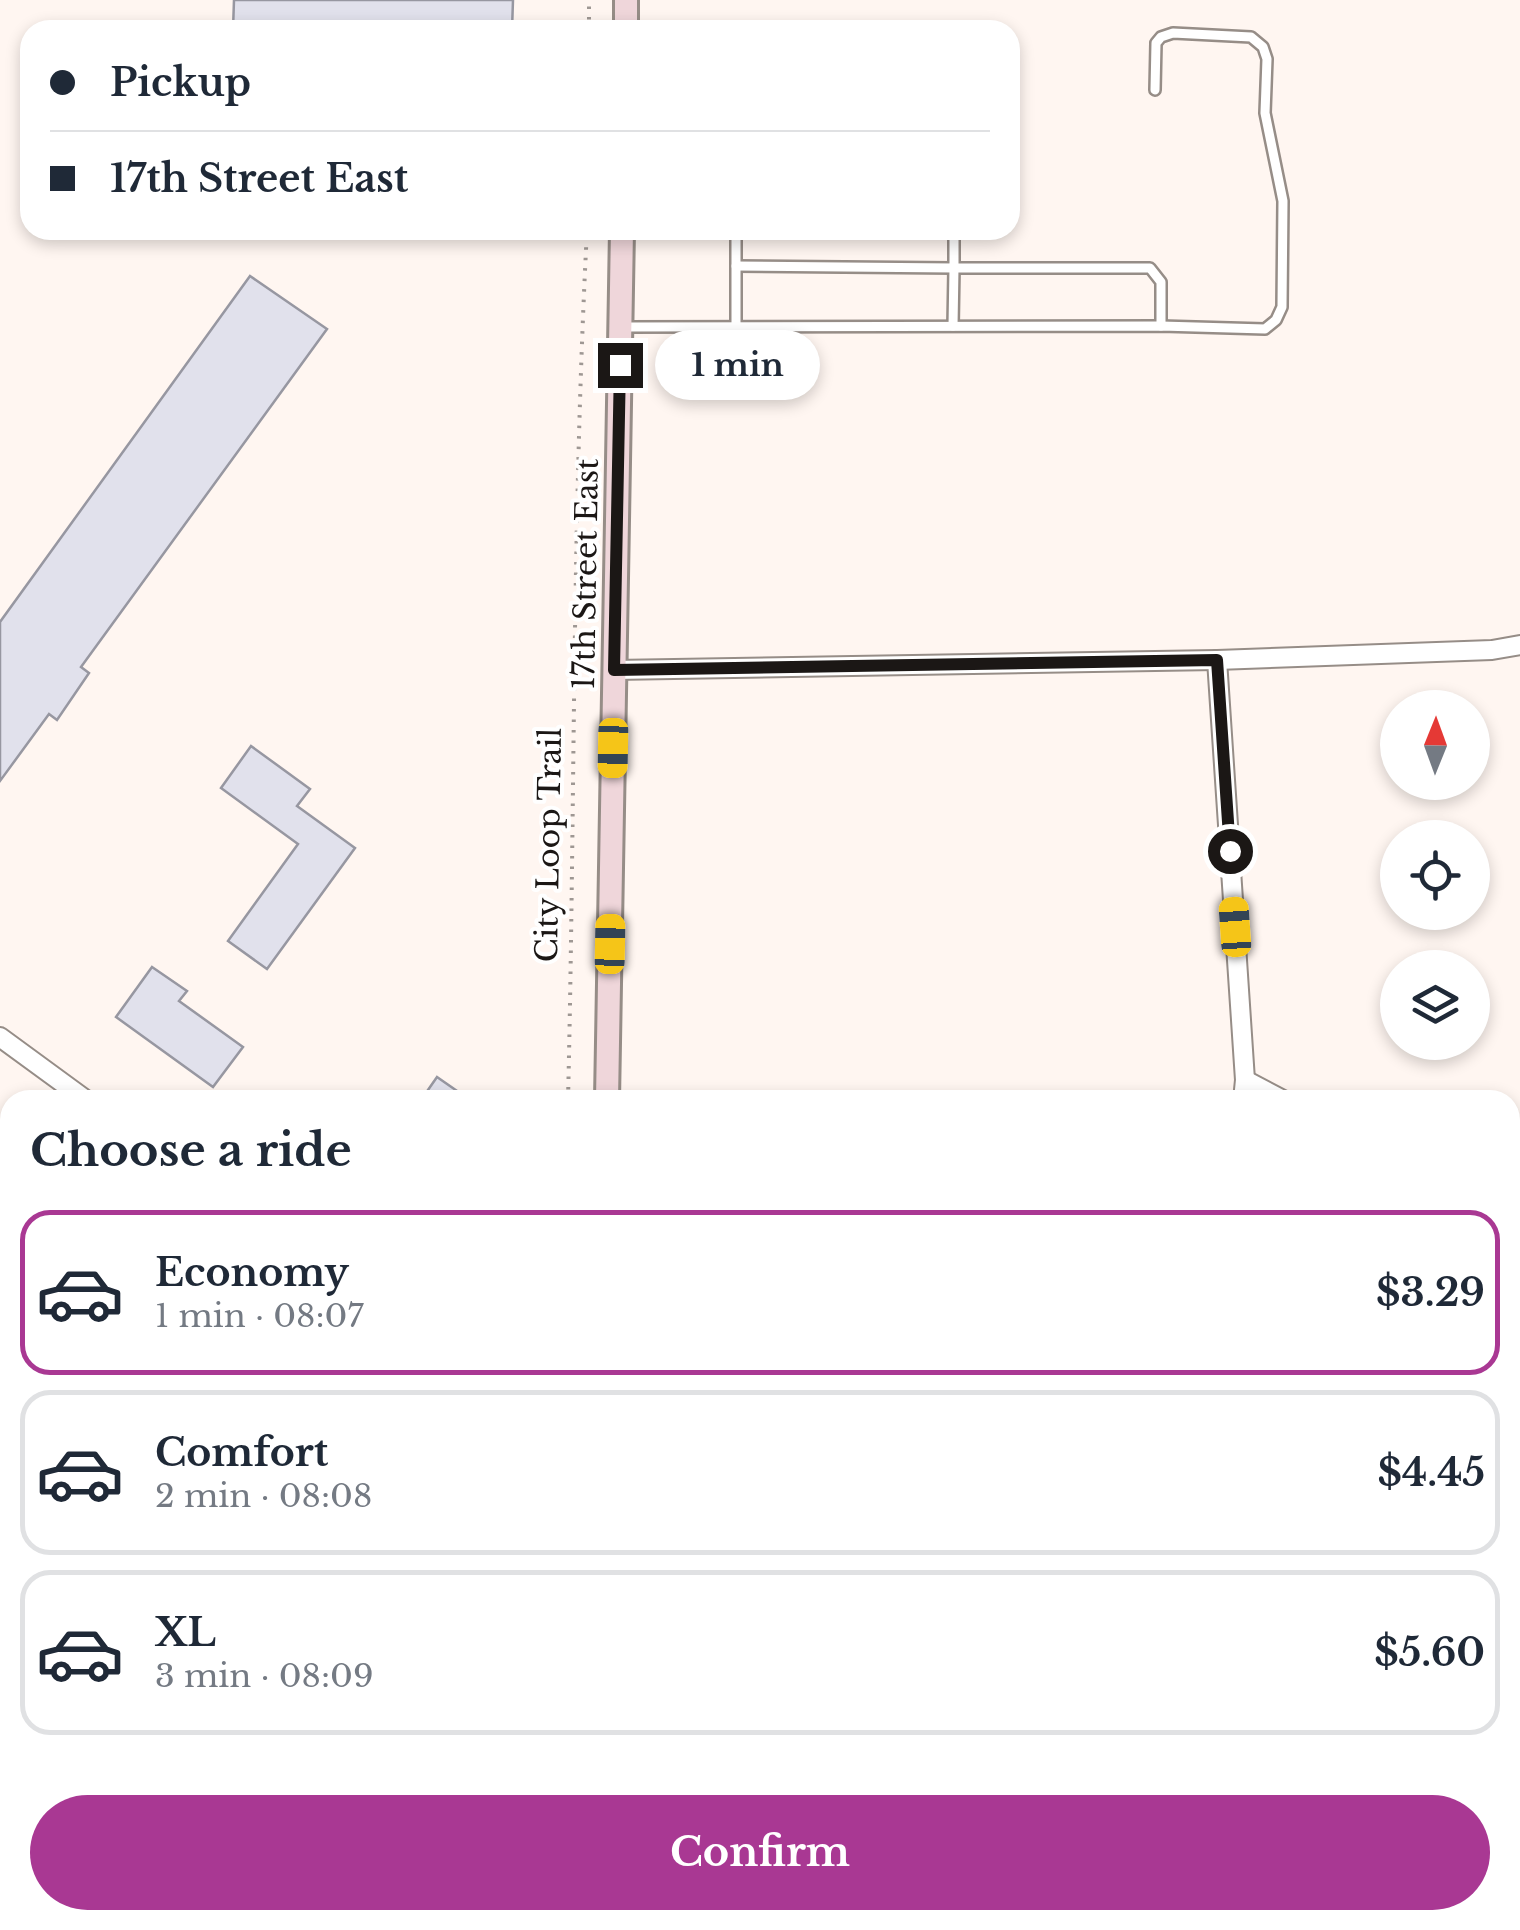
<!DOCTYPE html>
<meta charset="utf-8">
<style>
:root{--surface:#fff;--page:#f6f6f7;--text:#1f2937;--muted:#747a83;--line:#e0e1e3;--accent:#a93893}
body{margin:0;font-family:"Libre Baskerville",serif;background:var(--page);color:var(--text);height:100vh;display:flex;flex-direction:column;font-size:38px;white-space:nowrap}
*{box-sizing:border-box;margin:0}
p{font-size:32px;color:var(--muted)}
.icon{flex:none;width:55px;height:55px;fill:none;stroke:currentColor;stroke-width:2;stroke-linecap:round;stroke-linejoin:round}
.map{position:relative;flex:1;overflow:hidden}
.panel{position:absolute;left:0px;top:1090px;width:1520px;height:840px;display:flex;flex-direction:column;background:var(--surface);border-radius:30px 30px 0 0;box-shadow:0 5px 15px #0003}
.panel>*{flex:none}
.hud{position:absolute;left:20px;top:20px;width:1000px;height:220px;border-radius:30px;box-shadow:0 5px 15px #0003;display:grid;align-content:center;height:220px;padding:0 30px;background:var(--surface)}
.needle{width:65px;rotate:1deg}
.controls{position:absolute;left:1380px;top:690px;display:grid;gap:20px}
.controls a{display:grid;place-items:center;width:110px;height:110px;border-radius:50%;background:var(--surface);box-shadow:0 5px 15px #0003;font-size:50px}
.end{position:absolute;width:45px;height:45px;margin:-22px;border:12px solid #1b1715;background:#fff;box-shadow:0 0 0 5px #fff}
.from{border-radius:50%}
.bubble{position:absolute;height:70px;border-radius:35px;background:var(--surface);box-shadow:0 5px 15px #0003;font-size:32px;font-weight:800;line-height:70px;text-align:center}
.car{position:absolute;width:30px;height:60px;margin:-30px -15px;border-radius:12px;box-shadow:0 0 8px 2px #0007;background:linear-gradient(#f5c518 24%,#345 0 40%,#f5c518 0 76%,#345 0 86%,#f5c518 0)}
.hud b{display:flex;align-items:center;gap:35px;height:95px;font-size:38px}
.hud b+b{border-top:2px solid var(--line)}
.hud i{width:25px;height:25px;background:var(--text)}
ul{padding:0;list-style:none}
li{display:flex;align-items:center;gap:30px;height:165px;margin:0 20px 15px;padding:0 10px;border:5px solid var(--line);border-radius:30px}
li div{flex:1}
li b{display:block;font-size:38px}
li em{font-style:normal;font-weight:800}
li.selected{border-color:var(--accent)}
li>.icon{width:90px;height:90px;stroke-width:1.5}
h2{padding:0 30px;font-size:45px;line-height:120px}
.button{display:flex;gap:20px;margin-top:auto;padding:20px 30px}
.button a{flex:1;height:115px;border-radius:60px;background:var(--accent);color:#fff;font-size:40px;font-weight:800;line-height:115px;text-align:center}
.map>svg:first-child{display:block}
.building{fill:#e1e1ec;stroke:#9797a1;stroke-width:2.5}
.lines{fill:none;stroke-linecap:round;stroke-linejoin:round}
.lane-casing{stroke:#968d87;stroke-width:14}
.street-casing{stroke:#968d87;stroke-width:22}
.secondary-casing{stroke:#968d87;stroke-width:28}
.path{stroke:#9e9793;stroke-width:4;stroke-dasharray:2.5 8;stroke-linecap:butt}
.lane{stroke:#fff;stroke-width:9}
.street{stroke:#fff;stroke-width:18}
.secondary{stroke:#efd6da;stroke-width:22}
.rail-casing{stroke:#474240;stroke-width:9}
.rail{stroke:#fff;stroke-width:5;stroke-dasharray:15;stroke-linecap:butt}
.route{stroke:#1b1715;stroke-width:12}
.labels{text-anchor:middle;stroke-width:8;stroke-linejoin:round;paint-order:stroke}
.street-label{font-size:30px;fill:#1b1715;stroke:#fff}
</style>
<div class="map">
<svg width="1520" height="1930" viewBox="0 0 1520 1930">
<rect width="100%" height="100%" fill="#fff6f1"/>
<!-- building -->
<g class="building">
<path d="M234,0H513L512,30H233Z"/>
<path d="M250,276L327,329L81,667L89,673L57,720L49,714L0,781V622Z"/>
<path d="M251,746L310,789L297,806L355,848L267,969L228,941L298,844L221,788Z"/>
<path d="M152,967L187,991L179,1001L243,1047L213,1087L116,1017Z"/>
<path d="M437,1077L470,1100H421Z"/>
</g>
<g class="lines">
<!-- lane casing -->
<g class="lane-casing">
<g id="lane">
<path d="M736,266L954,268V230"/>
<path d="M736,326V230"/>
<path d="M953,326L954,268H1150L1161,282V326"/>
<path d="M623,327L1161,326L1265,329L1276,320L1282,307L1283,201L1265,113L1267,59L1263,47L1251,37L1173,33L1161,37L1156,43L1155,90"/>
<path d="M0,1522L10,1530"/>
<path d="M0,1869L10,1877"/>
<path d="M71,1920L85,1930"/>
</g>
</g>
<!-- street casing -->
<g class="street-casing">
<g id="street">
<path d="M1217,660L1245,1080L1243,1100"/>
<path d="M614,670L1217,660L1492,650L1520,645"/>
<path d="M0,1037L86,1100"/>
<path d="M1245,1080L1283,1100"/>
<path d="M1510,1231L1520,1213"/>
<path d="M1510,1422L1520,1428"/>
<path d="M1510,1842L1520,1838"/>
</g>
</g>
<!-- secondary casing -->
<g class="secondary-casing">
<g id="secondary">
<path d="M626,30V0"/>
<path d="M607,1100L622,230"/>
<path d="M592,1930V1920"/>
</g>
</g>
<!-- path -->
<g class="path">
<path d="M589,30V0"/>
<path d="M568,1100C575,810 572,520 587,230"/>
<path d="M554,1920L556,1930"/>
</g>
<!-- lane -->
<use href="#lane" class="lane"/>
<!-- street -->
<use href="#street" class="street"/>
<!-- secondary -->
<use href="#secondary" class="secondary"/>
<!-- rail casing -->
<g class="rail-casing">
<g id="rail">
<path d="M0,1826L10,1833"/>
<path d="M133,1920L147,1930"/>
<path d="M212,1920L252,1930"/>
<path d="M773,1930L839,1921L1520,1920"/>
</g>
</g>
<!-- rail -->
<use href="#rail" class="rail"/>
</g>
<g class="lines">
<!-- route -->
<path class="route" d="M620,365L614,670L1217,660L1230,851"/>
</g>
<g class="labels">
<!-- street labels -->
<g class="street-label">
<text transform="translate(586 574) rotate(-89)" y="10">17th Street East</text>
<text transform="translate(549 845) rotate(-89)" y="10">City Loop Trail</text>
</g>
</g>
</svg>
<div class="controls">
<a><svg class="needle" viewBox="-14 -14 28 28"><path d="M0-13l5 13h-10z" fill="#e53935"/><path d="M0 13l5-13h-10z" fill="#747a83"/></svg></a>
<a><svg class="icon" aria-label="locate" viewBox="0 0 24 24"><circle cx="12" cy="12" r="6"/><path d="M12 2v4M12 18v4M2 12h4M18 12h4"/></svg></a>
<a><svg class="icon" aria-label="layers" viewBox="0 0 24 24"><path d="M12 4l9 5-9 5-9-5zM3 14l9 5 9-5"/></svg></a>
</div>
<i class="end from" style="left:1230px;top:851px"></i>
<i class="end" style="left:620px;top:365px"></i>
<div class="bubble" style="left:655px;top:330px;width:165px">1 min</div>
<i class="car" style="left:613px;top:748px;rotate:181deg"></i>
<i class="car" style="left:1235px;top:927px;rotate:356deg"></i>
<i class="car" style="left:610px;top:944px;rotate:1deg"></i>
<div class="hud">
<b><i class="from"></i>Pickup</b>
<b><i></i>17th Street East</b>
</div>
<section class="panel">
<h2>Choose a ride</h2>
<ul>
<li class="selected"><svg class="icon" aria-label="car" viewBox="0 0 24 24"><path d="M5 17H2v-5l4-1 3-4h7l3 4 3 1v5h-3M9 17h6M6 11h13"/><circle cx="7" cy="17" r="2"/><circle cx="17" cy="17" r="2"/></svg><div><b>Economy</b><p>1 min · 08:07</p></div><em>$3.29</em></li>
<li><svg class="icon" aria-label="car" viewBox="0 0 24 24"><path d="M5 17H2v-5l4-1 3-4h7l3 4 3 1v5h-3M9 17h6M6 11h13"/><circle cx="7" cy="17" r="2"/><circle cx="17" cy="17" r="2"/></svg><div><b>Comfort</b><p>2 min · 08:08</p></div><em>$4.45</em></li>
<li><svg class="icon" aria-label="car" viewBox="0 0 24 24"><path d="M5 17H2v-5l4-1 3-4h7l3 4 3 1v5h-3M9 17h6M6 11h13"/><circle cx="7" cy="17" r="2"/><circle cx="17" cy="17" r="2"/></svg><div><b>XL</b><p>3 min · 08:09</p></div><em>$5.60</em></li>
</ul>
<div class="button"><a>Confirm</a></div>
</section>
</div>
